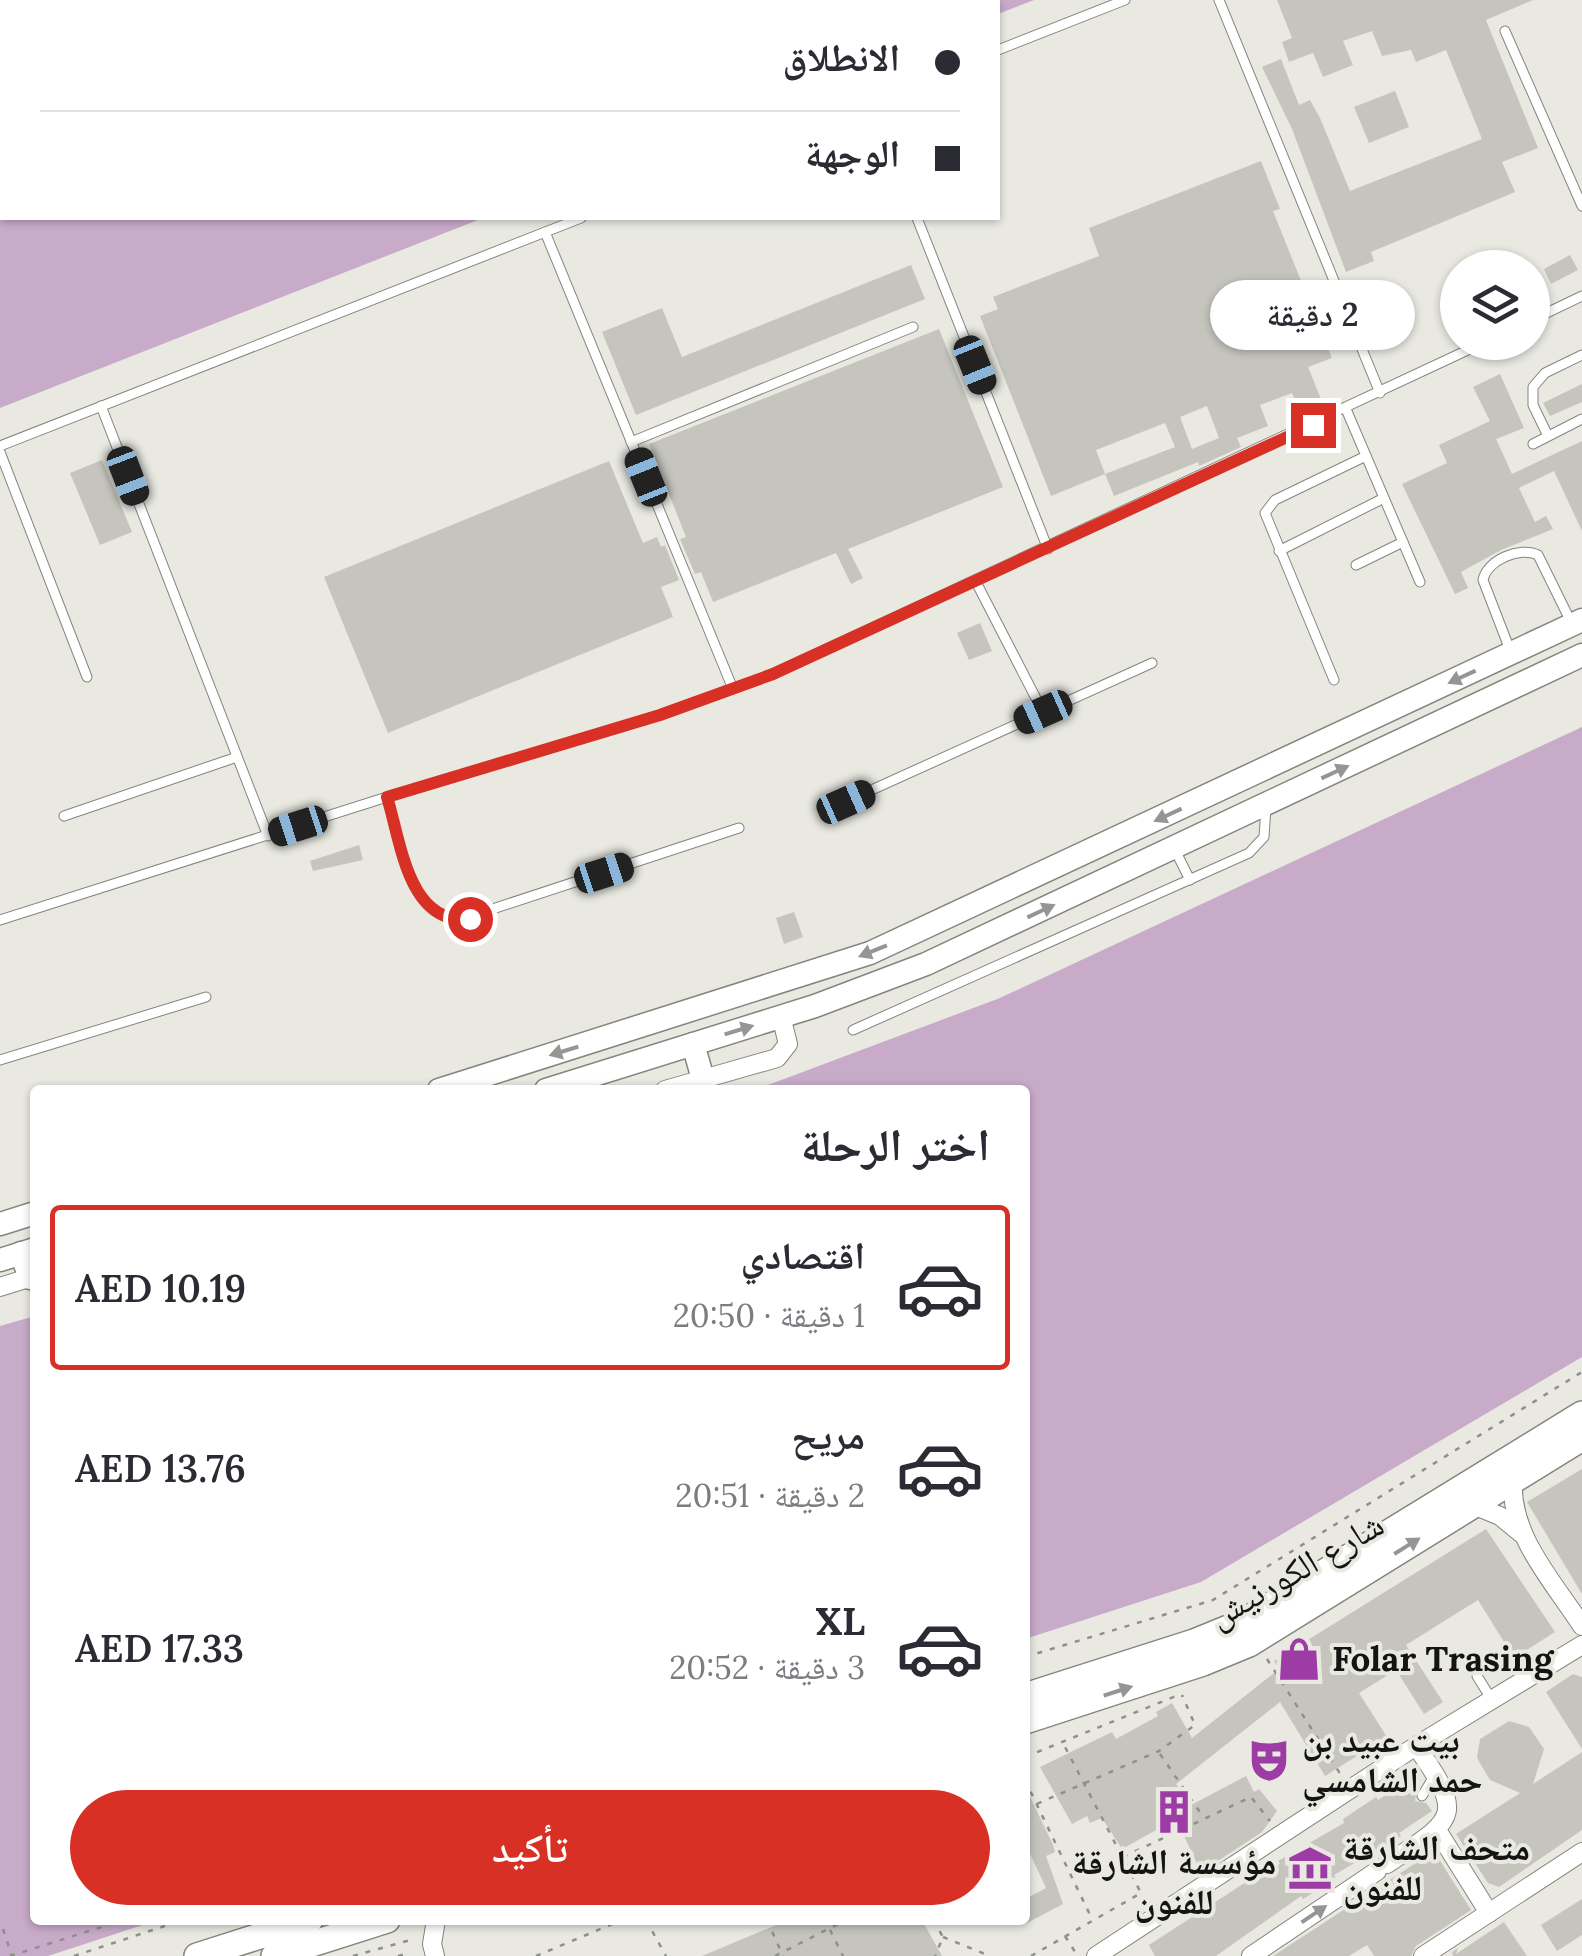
<!DOCTYPE html>
<html lang="ar">
<meta charset="utf-8">
<style>
:root{--surface:#fff;--page:#f2f2f3;--text:#2b2b33;--muted:#7c7c81;--line:#e1e1e2;--accent:#d93025}
body{margin:0;font-family:Lora,"Noto Naskh Arabic",serif;background:var(--page);color:var(--text);direction:rtl;height:100vh;display:flex;flex-direction:column;font-size:38px;white-space:nowrap}
*{box-sizing:border-box;margin:0}
p{font-size:32px;color:var(--muted)}
.icon{flex:none;width:55px;height:55px;fill:none;stroke:currentColor;stroke-width:2;stroke-linecap:round;stroke-linejoin:round}
.map{position:relative;flex:1;overflow:hidden;direction:ltr}
.sheet{position:absolute;left:30px;top:1085px;width:1000px;height:840px;display:flex;flex-direction:column;background:var(--surface);border-radius:10px;box-shadow:0 2px 8px #0004;direction:rtl}
.sheet>*{flex:none}
.hud{position:absolute;left:0px;top:0px;width:1000px;height:220px;box-shadow:0 2px 8px #0004;direction:rtl;display:grid;align-content:center;height:220px;padding:0 40px;background:var(--surface)}
.fabs{position:absolute;left:1440px;top:250px;display:grid;gap:20px}
.fabs a{display:grid;place-items:center;width:110px;height:110px;border-radius:50%;background:var(--surface);box-shadow:0 2px 8px #0004;font-size:50px}
.end{position:absolute;width:45px;height:45px;margin:-22px;border:12px solid #d93025;background:#fff;box-shadow:0 0 0 5px #fff}
.from{border-radius:50%}
.bubble{position:absolute;height:70px;border-radius:35px;background:var(--surface);box-shadow:0 2px 8px #0004;font-size:32px;font-weight:600;line-height:70px;text-align:center;direction:rtl}
.car{position:absolute;width:30px;height:60px;margin:-30px -15px;border-radius:12px;box-shadow:0 0 8px 2px #0007;background:linear-gradient(#222 24%,#8ab4d8 0 40%,#222 0 76%,#8ab4d8 0 86%,#222 0)}
.hud b{display:flex;align-items:center;gap:35px;height:95px;font-size:38px}
.hud b+b{border-top:2px solid var(--line)}
.hud i{width:25px;height:25px;background:var(--text)}
ul{padding:0;list-style:none}
li{display:flex;align-items:center;gap:30px;height:165px;margin:0 20px 15px;padding:0 20px;border:5px solid transparent;border-radius:10px}
li div{flex:1}
li b{display:block;font-size:38px}
li em{font-style:normal;font-weight:600}
li.on{border-color:var(--accent)}
li>.icon{width:90px;height:90px;stroke-width:1.5}
h2{padding:0 40px;font-size:45px;line-height:120px}
.primary-button{display:flex;gap:20px;margin-top:auto;padding:20px 40px}
.primary-button a{flex:1;height:115px;border-radius:60px;background:var(--accent);color:#fff;font-size:40px;font-weight:600;line-height:115px;text-align:center}
.map>svg:first-child{display:block}
.water{fill:#c8aac9}
.building{fill:#c5c5be;fill-rule:evenodd}
.lines{fill:none;stroke-linecap:round;stroke-linejoin:round}
.service-casing{stroke:#85857f;stroke-width:11}
.minor-casing{stroke:#85857f;stroke-width:20}
.tertiary-casing{stroke:#85857f;stroke-width:25}
.secondary-casing{stroke:#85857f;stroke-width:28}
.path{stroke:#90908b;stroke-width:2.5;stroke-dasharray:5 8;stroke-linecap:butt}
.service{stroke:#fff;stroke-width:9}
.minor{stroke:#fff;stroke-width:18}
.tertiary{stroke:#fff;stroke-width:22}
.secondary{stroke:#fff;stroke-width:25}
.oneway{fill:#959694}
.route{stroke:#d93025;stroke-width:12}
.labels{text-anchor:middle;stroke-width:8;stroke-linejoin:round;paint-order:stroke}
.street-label{font-size:35px;fill:#141512;stroke:#e9e9e2}
.poi-label{font-size:35px;font-weight:bold;fill:#141512;stroke:#e9e9e2;text-anchor:start}
</style>
<div class="map">
<svg width="1582" height="1956" viewBox="0 0 1582 1956">
<rect width="100%" height="100%" fill="#e9e9e2"/>
<!-- water -->
<g class="water">
<path d="M0,0H1034L998,14V2H2V218H483L0,408Z"/>
<path d="M1582,727V1357L1201,1582L1025,1639V1090H755L1000,998Z"/>
<path d="M35,1316V1920H158L48,1956H0V1326Z"/>
</g>
<!-- building -->
<g class="building">
<path d="M1277,0H1533L1486,20L1538,148L1502,162L1515,192L1371,252L1374,261L1346,272L1292,129L1262,67L1281,59L1299,105L1310,100L1320,118L1350,191L1482,139L1446,50L1416,62L1411,50L1382,56L1372,31L1343,41L1353,65L1323,77L1313,53L1289,62L1282,42L1292,38Z"/>
<path d="M1395,91L1409,127L1369,143L1354,107Z"/>
<path d="M1261,161L1280,209L1273,211L1332,358L1308,367L1321,399L1298,408L1292,393L1260,405L1268,426L1237,438L1241,447L1199,466L1198,462L1114,496L1105,474L1051,496L980,316L998,309L993,297L1099,256L1089,228ZM1207,406L1219,438L1192,449L1180,417ZM1165,423L1175,447L1105,474L1096,450Z"/>
<path d="M1570,255L1578,270L1551,284L1544,269Z"/>
<path d="M911,265L925,299L636,415L602,332L662,308L682,357Z"/>
<path d="M939,329L1003,487L848,549L863,578L851,584L836,553L713,602L701,572L695,574L680,539L686,537L649,444Z"/>
<path d="M1500,374L1524,428L1496,439L1512,474L1582,441V531L1554,471L1519,488L1535,522L1546,516L1553,529L1501,550L1461,572L1468,588L1455,594L1402,484L1447,463L1439,445L1490,421L1473,387Z"/>
<path d="M1582,384V402L1550,416L1543,403Z"/>
<path d="M102,460L132,532L100,545L70,473Z"/>
<path d="M609,461L643,543L657,537L661,547L665,545L679,580L661,587L673,617L388,733L324,577Z"/>
<path d="M980,623L992,651L969,660L957,633Z"/>
<path d="M359,845L363,860L313,871L310,861Z"/>
<path d="M794,912L803,937L784,944L776,918Z"/>
<path d="M1582,1469V1594L1527,1502Z"/>
<path d="M1486,1529L1555,1632L1514,1658L1478,1600L1406,1645L1443,1702L1424,1714L1396,1670L1359,1693L1387,1737L1325,1776L1280,1702L1176,1784L1191,1805L1246,1776L1254,1792L1259,1789L1277,1811L1262,1832L1201,1872L1176,1819L1122,1849L1102,1818L1090,1823L1087,1816L1072,1824L1040,1767L1112,1732L1116,1739L1158,1716L1156,1712L1172,1703L1192,1738L1279,1669L1274,1661Z"/>
<path d="M1573,1674L1582,1677V1749L1546,1692Z"/>
<path d="M1509,1721L1529,1727L1544,1749L1533,1784L1582,1752V1830L1499,1887L1488,1883L1456,1834L1520,1793L1490,1780L1477,1758L1480,1739Z"/>
<path d="M1411,1779L1417,1789L1415,1801L1426,1803L1432,1811L1399,1833L1401,1836L1334,1875L1336,1878L1303,1899L1301,1896L1216,1956H1155L1149,1945L1246,1882L1248,1885L1280,1864L1278,1861L1344,1823L1343,1819L1376,1797L1378,1800Z"/>
<path d="M1025,1786L1053,1845L1055,1852L1046,1856L1063,1904L1025,1924V1899L1046,1888L1025,1843Z"/>
<path d="M1434,1851L1471,1910L1416,1946L1411,1956H1374L1367,1945L1349,1956H1273Z"/>
<path d="M1582,1899V1935L1557,1951L1541,1925Z"/>
<path d="M788,1920H922L942,1956H702Z"/>
<path d="M1504,1922L1527,1956H1453L1452,1952L1458,1948L1456,1954Z"/>
</g>
<g class="lines">
<!-- service casing -->
<g class="service-casing">
<g id="service">
<path d="M1219,0L1380,393"/>
<path d="M1505,31L1582,206"/>
<path d="M998,50L1125,0"/>
<path d="M917,218L1048,549"/>
<path d="M545,232L733,689"/>
<path d="M1532,320L1582,296"/>
<path d="M101,406L268,836"/>
<path d="M1346,409L1420,582"/>
<path d="M1548,436L1533,405V387L1545,373L1582,355"/>
<path d="M631,442L913,327"/>
<path d="M1533,444L1582,419"/>
<path d="M0,446L581,218"/>
<path d="M0,452L87,677"/>
<path d="M1279,551L1384,498"/>
<path d="M1356,565L1403,542"/>
<path d="M976,582L1043,712"/>
<path d="M1510,650L1483,580C1487,560 1520,546 1538,555L1571,622"/>
<path d="M1334,680L1265,513L1275,500L1366,456"/>
<path d="M387,797C400,838 406,915 459,920L739,828"/>
<path d="M845,802L1152,663"/>
<path d="M64,816L237,757"/>
<path d="M1174,848L1190,880"/>
<path d="M0,920L387,797L660,715L773,674L1485,342"/>
<path d="M853,1030L1249,853L1264,837L1266,807"/>
<path d="M0,1060L206,997"/>
<path d="M1477,1676L1492,1700"/>
<path d="M1422,1796L1433,1778"/>
</g>
</g>
<!-- minor casing -->
<g class="minor-casing">
<g id="minor">
<path d="M665,1090L777,1058L788,1044L781,1016"/>
<path d="M0,1287L35,1276"/>
<path d="M1513,1479C1509,1535 1553,1581 1582,1626"/>
<path d="M1473,1505L1500,1516L1522,1534"/>
<path d="M1437,1830L1489,1913"/>
<path d="M1387,1864C1454,1819 1467,1818 1416,1746"/>
<path d="M435,1956L432,1944L436,1920"/>
<path d="M1096,1956L1416,1746L1582,1645"/>
<path d="M1251,1956L1377,1871"/>
<path d="M1423,1956L1582,1852"/>
</g>
</g>
<!-- tertiary casing -->
<g class="tertiary-casing">
<g id="tertiary">
<path d="M693,1044L703,1079"/>
<path d="M439,1090L870,953L1582,620"/>
<path d="M546,1090L815,1006L926,964L1582,655"/>
<path d="M0,1224L35,1213"/>
<path d="M21,1253L30,1278"/>
<path d="M0,1260L35,1249"/>
</g>
</g>
<!-- secondary casing -->
<g class="secondary-casing">
<g id="secondary">
<path d="M1025,1696L1194,1642L1243,1622L1582,1414"/>
<path d="M1025,1721L1203,1663L1249,1644L1582,1438"/>
<path d="M197,1956L310,1920"/>
<path d="M274,1956L387,1920"/>
</g>
</g>
<!-- path -->
<g class="path">
<path d="M1025,1657L1213,1600L1582,1372"/>
<path d="M1267,1659L1341,1775"/>
<path d="M1160,1754L1204,1818"/>
<path d="M1025,1757L1181,1694"/>
<path d="M1025,1780L1092,1919"/>
<path d="M1025,1809L1159,1751L1195,1725L1182,1695"/>
<path d="M1123,1857L1251,1797L1270,1821"/>
<path d="M646,1920L666,1956"/>
<path d="M767,1920L783,1956"/>
<path d="M933,1920L943,1937L935,1956"/>
<path d="M3,1929L12,1956"/>
<path d="M830,1930L843,1956"/>
<path d="M1065,1936L1077,1955"/>
<path d="M943,1937L990,1956"/>
<path d="M10,1956L124,1920"/>
<path d="M74,1956L183,1920"/>
<path d="M353,1956L414,1939"/>
<path d="M398,1956L410,1953"/>
<path d="M536,1956L622,1920"/>
<path d="M775,1956L846,1920"/>
<path d="M1031,1956L1141,1893L1063,1743"/>
</g>
<!-- service -->
<use href="#service" class="service"/>
<!-- minor -->
<use href="#minor" class="minor"/>
<!-- tertiary -->
<use href="#tertiary" class="tertiary"/>
<!-- secondary -->
<use href="#secondary" class="secondary"/>
</g>
<!-- one-way arrows -->
<defs><path id="oneway-solid" d="M-6-.8H1V-3.2L6.5 0L1 3.2V.8H-6Z" transform="scale(2.5)"/></defs>
<g class="oneway">
<use href="#oneway-solid" transform="translate(1462 677) rotate(155)"/>
<use href="#oneway-solid" transform="translate(1335 772) rotate(-25)"/>
<use href="#oneway-solid" transform="translate(1168 815) rotate(155)"/>
<use href="#oneway-solid" transform="translate(1041 911) rotate(-25)"/>
<use href="#oneway-solid" transform="translate(873 951) rotate(158)"/>
<use href="#oneway-solid" transform="translate(739 1030) rotate(-17)"/>
<use href="#oneway-solid" transform="translate(564 1051) rotate(163)"/>
<use href="#oneway-solid" transform="translate(1407 1546) rotate(-32)"/>
<use href="#oneway-solid" transform="translate(1118 1691) rotate(-18)"/>
<use href="#oneway-solid" transform="translate(1314 1914) rotate(-34)"/>
</g>
<g class="lines">
<!-- route -->
<path class="route" d="M470,919C408,925 401,842 387,797L660,715L773,674L1313,425"/>
</g>
<!-- icons -->
<defs>
<g id="shop-bare" transform="scale(3.45)"><path d="M-5-2.5h2.3a2.7 3.5 0 0 1 5.4 0H5L5.5 6h-11ZM-1.5-2.5h3a1.5 2.3 0 0 0-3 0Z" fill="#9d3ca4" stroke="#e9e9e2" stroke-width="2.5" paint-order="stroke"/></g>
<g id="theatre-bare" transform="scale(3.45)"><path d="M-5-5.5Q0-4 5-5.5V0Q5 5 0 6Q-5 5-5 0ZM-3.3-2.5H-1v1.5H-3.3ZM1-2.5H3.3v1.5H1ZM-2.8 1Q0 5.5 2.8 1Z" fill="#9d3ca4" stroke="#e9e9e2" stroke-width="2.5" paint-order="stroke"/></g>
<g id="building-bare" transform="scale(3.45)"><path d="M-4-6H4V6H1V3H-1V6H-4ZM-2.5-4.3h1.7v1.8h-1.7ZM.8-4.3h1.7v1.8H.8ZM-2.5-1h1.7V.8h-1.7ZM.8-1h1.7V.8H.8Z" fill="#9d3ca4" stroke="#e9e9e2" stroke-width="2.5" paint-order="stroke"/></g>
<g id="museum-bare" transform="scale(3.45)"><path d="M0-6L6-3V-2H-6V-3ZM-5-1h2V3h-2ZM-1-1h2V3h-2ZM3-1h2V3H3ZM-6 4H6V6H-6Z" fill="#9d3ca4" stroke="#e9e9e2" stroke-width="2.5" paint-order="stroke"/></g>
</defs>
<g fill-rule="evenodd">
<use href="#shop-bare" x="1299" y="1659"/>
<use href="#theatre-bare" x="1269" y="1760"/>
<use href="#building-bare" x="1174" y="1812"/>
<use href="#museum-bare" x="1310" y="1868"/>
</g>
<g class="labels">
<!-- street labels -->
<g class="street-label">
<text transform="translate(1296 1570) rotate(-30)" y="12">شارع الكورنيش</text>
</g>
<!-- poi labels -->
<g class="poi-label">
<text x="1332" y="1671">Folar Trasing</text>
<text x="1302" y="1752">بيت عبيد بن<tspan x="1302" dy="40">حمد الشامسي</tspan></text>
<text x="1343" y="1860">متحف الشارقة<tspan x="1343" dy="40">للفنون</tspan></text>
<text x="1174" y="1874" text-anchor="middle">مؤسسة الشارقة<tspan x="1174" dy="40">للفنون</tspan></text>
</g>
</g>
</svg>
<div class="fabs">
<a><svg class="icon" aria-label="layers" viewBox="0 0 24 24"><path d="M12 4l9 5-9 5-9-5zM3 14l9 5 9-5"/></svg></a>
</div>
<i class="end from" style="left:470px;top:919px"></i>
<i class="end" style="left:1313px;top:425px"></i>
<div class="bubble" style="left:1210px;top:280px;width:205px">2 دقيقة</div>
<i class="car" style="left:975px;top:365px;rotate:158deg"></i>
<i class="car" style="left:128px;top:476px;rotate:159deg"></i>
<i class="car" style="left:646px;top:477px;rotate:338deg"></i>
<i class="car" style="left:1043px;top:712px;rotate:246deg"></i>
<i class="car" style="left:846px;top:802px;rotate:66deg"></i>
<i class="car" style="left:298px;top:826px;rotate:252deg"></i>
<i class="car" style="left:604px;top:873px;rotate:72deg"></i>
<div class="hud">
<b><i class="from"></i>الانطلاق</b>
<b><i></i>الوجهة</b>
</div>
<section class="sheet">
<h2>اختر الرحلة</h2>
<ul>
<li class="on"><svg class="icon" aria-label="car" viewBox="0 0 24 24"><path d="M5 17H2v-5l4-1 3-4h7l3 4 3 1v5h-3M9 17h6M6 11h13"/><circle cx="7" cy="17" r="2"/><circle cx="17" cy="17" r="2"/></svg><div><b>اقتصادي</b><p>1 دقيقة · 20:50</p></div><em>AED 10.19</em></li>
<li><svg class="icon" aria-label="car" viewBox="0 0 24 24"><path d="M5 17H2v-5l4-1 3-4h7l3 4 3 1v5h-3M9 17h6M6 11h13"/><circle cx="7" cy="17" r="2"/><circle cx="17" cy="17" r="2"/></svg><div><b>مريح</b><p>2 دقيقة · 20:51</p></div><em>AED 13.76</em></li>
<li><svg class="icon" aria-label="car" viewBox="0 0 24 24"><path d="M5 17H2v-5l4-1 3-4h7l3 4 3 1v5h-3M9 17h6M6 11h13"/><circle cx="7" cy="17" r="2"/><circle cx="17" cy="17" r="2"/></svg><div><b>XL</b><p>3 دقيقة · 20:52</p></div><em>AED 17.33</em></li>
</ul>
<div class="primary-button"><a>تأكيد</a></div>
</section>
</div>
